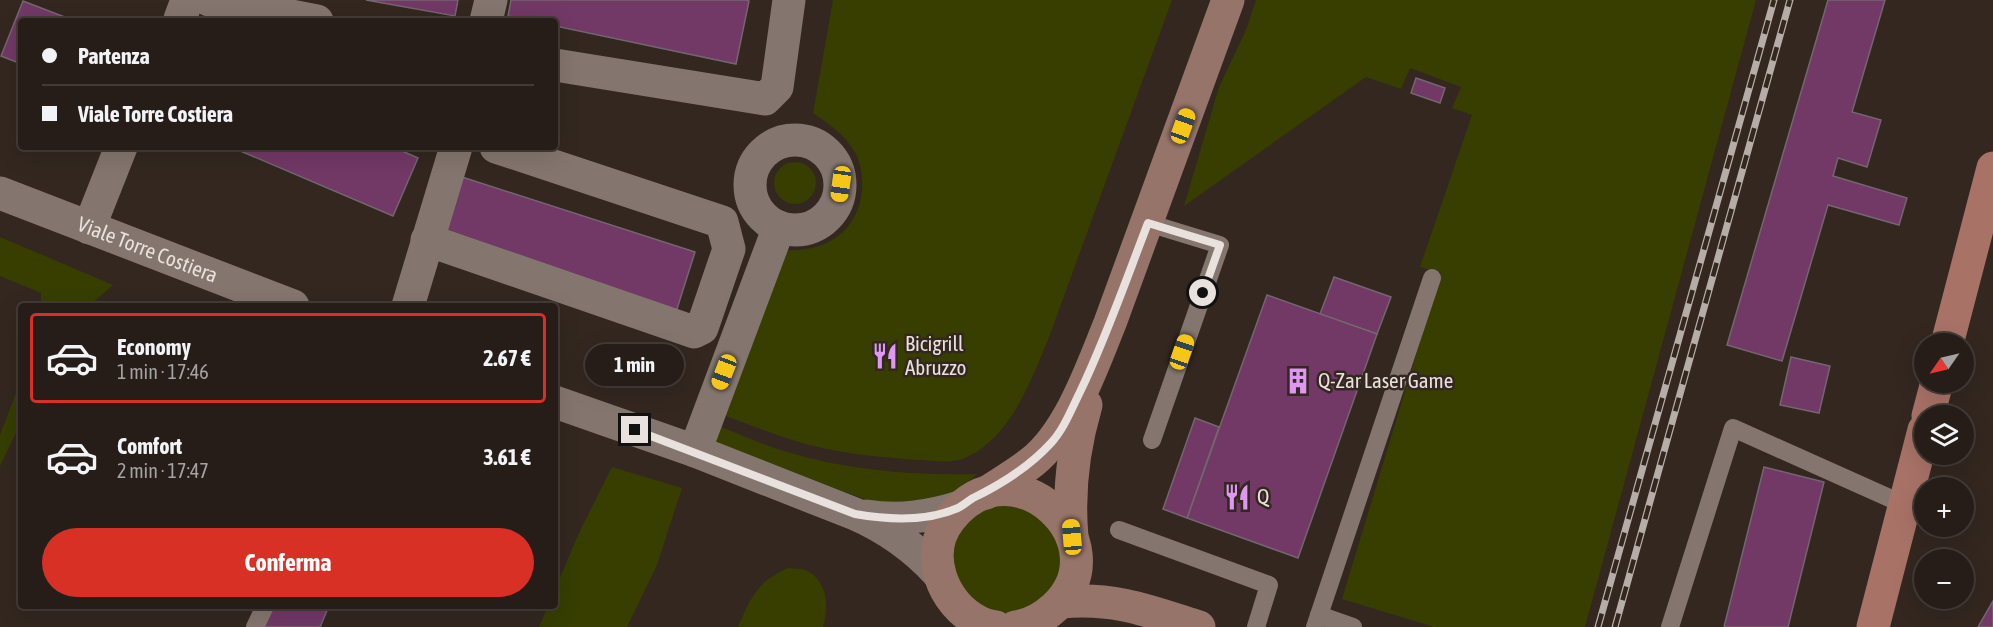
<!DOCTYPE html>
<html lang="it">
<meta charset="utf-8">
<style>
:root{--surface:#261d18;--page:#2e2621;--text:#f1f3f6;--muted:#a4a2a2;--line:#423b37;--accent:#d93025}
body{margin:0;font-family:"Asap Condensed",sans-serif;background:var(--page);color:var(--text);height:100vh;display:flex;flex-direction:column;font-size:22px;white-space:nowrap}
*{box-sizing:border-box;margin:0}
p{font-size:20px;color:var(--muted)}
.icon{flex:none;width:33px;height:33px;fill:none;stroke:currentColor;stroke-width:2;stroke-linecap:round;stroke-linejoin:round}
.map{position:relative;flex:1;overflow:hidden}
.side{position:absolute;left:18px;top:303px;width:540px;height:306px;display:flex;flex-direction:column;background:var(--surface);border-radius:6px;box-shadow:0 6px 24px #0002,0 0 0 2px var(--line)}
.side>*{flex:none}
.top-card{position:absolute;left:18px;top:18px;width:540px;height:132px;border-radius:6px;box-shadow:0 6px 24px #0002,0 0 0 2px var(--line);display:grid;align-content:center;height:132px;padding:0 24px;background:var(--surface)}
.needle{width:39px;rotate:236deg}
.buttons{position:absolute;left:1914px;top:333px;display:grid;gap:12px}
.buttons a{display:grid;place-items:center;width:60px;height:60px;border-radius:50%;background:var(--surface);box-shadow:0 6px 24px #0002,0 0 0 2px var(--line);font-size:30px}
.end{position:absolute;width:27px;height:27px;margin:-14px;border:8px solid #e9e1dd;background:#111;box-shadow:0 0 0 3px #111}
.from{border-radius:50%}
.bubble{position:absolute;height:42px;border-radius:21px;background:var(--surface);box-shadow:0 6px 24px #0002,0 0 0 2px var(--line);font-size:20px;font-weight:700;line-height:42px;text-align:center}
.car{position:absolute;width:18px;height:36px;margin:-18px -9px;border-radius:8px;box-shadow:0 0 4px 2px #0007;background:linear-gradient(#f5c518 24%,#345 0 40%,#f5c518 0 76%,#345 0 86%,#f5c518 0)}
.top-card b{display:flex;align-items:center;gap:21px;height:57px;font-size:22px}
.top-card b+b{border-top:2px solid var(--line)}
.top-card i{width:15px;height:15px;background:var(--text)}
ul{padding:10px 0 0;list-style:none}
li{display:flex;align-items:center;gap:18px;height:90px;margin:0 12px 9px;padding:0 12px;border:3px solid transparent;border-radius:6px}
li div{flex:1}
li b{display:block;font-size:22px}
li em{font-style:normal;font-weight:700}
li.active{border-color:var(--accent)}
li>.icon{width:54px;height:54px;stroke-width:1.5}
.button{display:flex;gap:12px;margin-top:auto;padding:12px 24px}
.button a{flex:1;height:69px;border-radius:36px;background:var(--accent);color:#fff;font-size:24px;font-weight:700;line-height:69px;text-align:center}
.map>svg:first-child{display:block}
.green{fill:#373e00}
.building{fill:#723866;stroke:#73666f;stroke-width:1.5}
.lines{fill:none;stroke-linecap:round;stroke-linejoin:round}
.lane{stroke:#84766e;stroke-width:18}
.street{stroke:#84766e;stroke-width:33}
.secondary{stroke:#96746a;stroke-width:33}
.primary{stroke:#a87267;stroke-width:33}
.rail-casing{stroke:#b6ada8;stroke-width:7}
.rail{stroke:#332720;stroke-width:4.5;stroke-dasharray:14;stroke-linecap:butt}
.route{stroke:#e9e1dd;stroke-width:8}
.labels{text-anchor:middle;stroke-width:5;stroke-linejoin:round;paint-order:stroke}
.street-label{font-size:21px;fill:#e9e1dd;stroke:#332720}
.poi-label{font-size:21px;fill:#e9e1dd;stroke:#332720;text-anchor:start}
</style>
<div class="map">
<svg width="1993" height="627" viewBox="0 0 1993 627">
<rect width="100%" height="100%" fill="#332720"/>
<!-- green -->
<g class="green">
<path d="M833,0H1172L1048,340C1030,383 1011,436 967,457C953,464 936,461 922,460C885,458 845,454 809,445C780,437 751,425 723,415L784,250C824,253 858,233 862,190C863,180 861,164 856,154C845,135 831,125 813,113Z"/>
<path d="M1256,0H1756L1585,627H1434L1342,599L1441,273L1420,267L1472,115L1452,108L1461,87L1410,68L1401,89L1366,77L1184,206L1219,87L1246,30Z"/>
<circle cx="795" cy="183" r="21"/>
<path d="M0,237L113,285L89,306H41V293L0,276Z"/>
<path d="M21,380V422L0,466V435Z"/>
<path d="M719,426C741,435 764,445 787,452C847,470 915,476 977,474L948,499L877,503L712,447Z"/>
<path d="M612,467L682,488L657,565L627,627H539L548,606H555V590L578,535Z"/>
<path d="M1019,503L1050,523L1063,557L1052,592L1022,612L1004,614L985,610L970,600L951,569L957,532L983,507Z"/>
<path d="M788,568C794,569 802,568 807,571C828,581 829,608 823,627H738C751,597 757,582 788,568Z"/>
</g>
<!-- building -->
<g class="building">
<path d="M366,0H458L455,16Z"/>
<path d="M511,0H746L749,1L736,64L555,26V21H532L508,16Z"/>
<path d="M1828,0H1885L1852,112L1881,120L1867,167L1838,158L1833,176L1907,198L1899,225L1828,205L1782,361L1727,345Z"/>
<path d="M23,1L75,21H21V64L1,56Z"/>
<path d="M1416,78L1445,88L1440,103L1411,93Z"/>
<path d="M231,147H393L418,158L393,216Z"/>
<path d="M462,177L695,252L676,312L443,236Z"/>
<path d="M1334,277L1391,297L1377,334L1320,314Z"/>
<path d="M1267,295L1377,334L1298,558L1187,518Z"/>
<path d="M1791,357L1830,366L1819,413L1780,405Z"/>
<path d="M1195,418L1219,427L1187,518L1163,509Z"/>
<path d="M1764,467L1824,482L1788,627H1724Z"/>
<path d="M1993,601V627H1978Z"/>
<path d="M274,606H329L320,627H264Z"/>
</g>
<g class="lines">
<!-- lane -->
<g class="lane">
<path d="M1148,223L1220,245L1152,440"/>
<path d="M1119,530L1269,585L1256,627"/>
<path d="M1319,615L1353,627"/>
<path d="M255,627L265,606"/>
<path d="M1315,627L1432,278"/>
<path d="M1670,627L1733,428L1905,505"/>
</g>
<!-- street -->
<g class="street">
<path d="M209,0L317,21"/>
<path d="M180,19L187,0"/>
<path d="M486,21L491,0"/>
<path d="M555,65L765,99L777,87L789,0"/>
<circle cx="795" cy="185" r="45"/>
<path id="s1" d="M0,193L293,306"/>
<path d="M89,228L121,147"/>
<path d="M427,240L694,332L702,328L729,249L722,222L496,147"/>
<path d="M408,306L456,147"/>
<path d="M555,402L695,451L855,514C887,528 914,547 938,573"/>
<path d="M695,451L779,227"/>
<path d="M866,516C899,521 928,517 960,507"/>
</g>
<!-- secondary -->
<g class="secondary">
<path d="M986,493C1001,483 1018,473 1032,462C1070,432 1092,367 1110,323L1228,0"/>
<path d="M1072,537C1068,492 1073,449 1086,405"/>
<path d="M1061,602C1115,597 1149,611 1199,627"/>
<path d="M996,627C990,626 984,625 979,622C942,604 923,553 950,519C1013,438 1123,543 1055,607C1043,618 1031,625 1015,627"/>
</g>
<!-- primary -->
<g class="primary">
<path d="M1947,344L1993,168"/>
<path d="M1928,416L1937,382"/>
<path d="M1873,627L1924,430"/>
</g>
<!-- rail casing -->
<g class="rail-casing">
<g id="rail">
<path d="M1598,627L1774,0"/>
<path d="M1615,627L1790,0"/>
</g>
</g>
<!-- rail -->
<use href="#rail" class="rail"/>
</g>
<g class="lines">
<!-- route -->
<path class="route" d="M635,430L855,514C889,520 926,522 958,508C964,505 968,501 973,498C1002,484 1029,467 1051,443C1064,429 1071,410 1080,392C1106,338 1126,280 1148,223L1220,245L1203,293"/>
</g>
<!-- icons -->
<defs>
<g id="restaurant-bare" transform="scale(2.07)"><path d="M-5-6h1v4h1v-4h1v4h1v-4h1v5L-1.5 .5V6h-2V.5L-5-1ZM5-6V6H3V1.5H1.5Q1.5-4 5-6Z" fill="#de98f2" stroke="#332720" stroke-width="2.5" paint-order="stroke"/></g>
<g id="building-bare" transform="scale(2.07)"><path d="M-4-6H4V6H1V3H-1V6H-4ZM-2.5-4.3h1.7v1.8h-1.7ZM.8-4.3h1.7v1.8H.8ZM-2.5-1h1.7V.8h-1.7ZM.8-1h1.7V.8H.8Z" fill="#de98f2" stroke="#332720" stroke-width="2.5" paint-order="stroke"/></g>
</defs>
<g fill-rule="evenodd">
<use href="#restaurant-bare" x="885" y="356"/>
<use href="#building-bare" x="1298" y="381"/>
<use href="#restaurant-bare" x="1237" y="497"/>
</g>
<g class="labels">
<!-- street labels -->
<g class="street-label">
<text dy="7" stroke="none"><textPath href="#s1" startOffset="158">Viale Torre Costiera</textPath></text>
</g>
<!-- poi labels -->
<g class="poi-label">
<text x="905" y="351">Bicigrill<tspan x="905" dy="24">Abruzzo</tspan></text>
<text x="1318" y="388">Q-Zar Laser Game</text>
<text x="1257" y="504">Q</text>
</g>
</g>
</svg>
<div class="buttons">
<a><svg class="needle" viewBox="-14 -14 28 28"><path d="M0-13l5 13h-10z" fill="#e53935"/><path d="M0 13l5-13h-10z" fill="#a4a2a2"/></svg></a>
<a><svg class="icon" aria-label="layers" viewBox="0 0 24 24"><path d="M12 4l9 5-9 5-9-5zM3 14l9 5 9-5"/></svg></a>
<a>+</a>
<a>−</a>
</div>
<i class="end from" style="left:1203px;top:293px"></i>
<i class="end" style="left:635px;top:430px"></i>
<div class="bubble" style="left:585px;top:344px;width:99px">1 min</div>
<i class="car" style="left:1183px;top:126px;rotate:20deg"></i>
<i class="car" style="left:841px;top:184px;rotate:188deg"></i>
<i class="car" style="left:1182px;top:352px;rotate:19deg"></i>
<i class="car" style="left:724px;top:372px;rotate:201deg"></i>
<i class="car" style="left:1072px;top:537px;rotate:355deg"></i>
<div class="top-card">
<b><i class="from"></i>Partenza</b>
<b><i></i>Viale Torre Costiera</b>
</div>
<section class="side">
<ul>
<li class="active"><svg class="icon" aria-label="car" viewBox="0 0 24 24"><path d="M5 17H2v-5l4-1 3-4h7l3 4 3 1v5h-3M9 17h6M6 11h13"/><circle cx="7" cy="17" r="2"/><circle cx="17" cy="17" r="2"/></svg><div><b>Economy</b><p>1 min · 17:46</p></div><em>2.67 €</em></li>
<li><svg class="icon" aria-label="car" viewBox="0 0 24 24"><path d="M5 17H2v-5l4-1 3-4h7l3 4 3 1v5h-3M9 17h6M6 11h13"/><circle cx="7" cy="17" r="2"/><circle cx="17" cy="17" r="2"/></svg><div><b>Comfort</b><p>2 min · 17:47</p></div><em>3.61 €</em></li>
</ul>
<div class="button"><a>Conferma</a></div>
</section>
</div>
